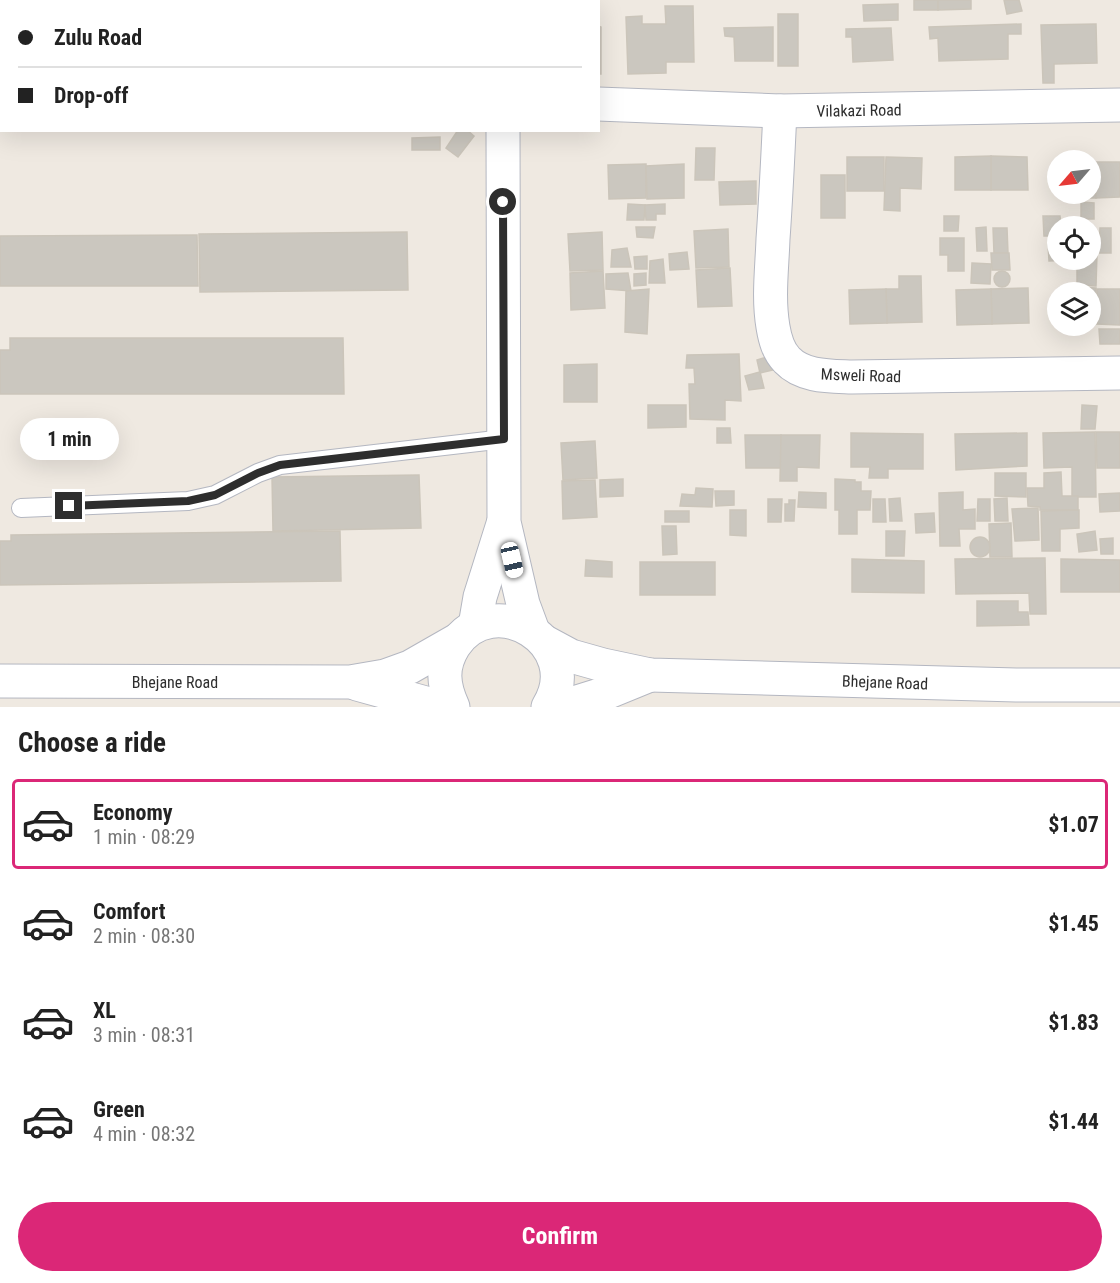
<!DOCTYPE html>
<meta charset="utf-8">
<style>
:root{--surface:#fff;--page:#f6f6f6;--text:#222;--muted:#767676;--line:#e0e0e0;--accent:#db2777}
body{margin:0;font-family:"Roboto Condensed",sans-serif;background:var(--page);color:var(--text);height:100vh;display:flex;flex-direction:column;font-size:22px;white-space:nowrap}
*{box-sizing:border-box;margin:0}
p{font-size:20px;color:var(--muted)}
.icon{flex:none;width:33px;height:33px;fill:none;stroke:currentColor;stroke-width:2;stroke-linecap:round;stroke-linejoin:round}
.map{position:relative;height:707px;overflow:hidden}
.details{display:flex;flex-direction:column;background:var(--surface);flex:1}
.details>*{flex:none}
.guide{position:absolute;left:0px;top:0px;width:600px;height:132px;box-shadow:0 6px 24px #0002;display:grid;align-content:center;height:132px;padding:0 18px;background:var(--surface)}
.needle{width:39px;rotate:242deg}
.buttons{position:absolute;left:1047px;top:150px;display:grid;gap:12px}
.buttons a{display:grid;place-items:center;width:54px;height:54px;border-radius:50%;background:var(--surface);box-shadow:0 6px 24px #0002;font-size:30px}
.end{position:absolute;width:27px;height:27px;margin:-14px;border:8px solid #2e2e2e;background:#fff;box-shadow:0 0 0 3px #fff}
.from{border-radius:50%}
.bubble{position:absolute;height:42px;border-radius:21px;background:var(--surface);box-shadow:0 6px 24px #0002;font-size:20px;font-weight:700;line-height:42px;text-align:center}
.car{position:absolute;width:18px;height:36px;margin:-18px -9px;border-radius:8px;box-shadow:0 0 4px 2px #0007;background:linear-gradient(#fff 24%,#345 0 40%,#fff 0 76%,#345 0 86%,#fff 0)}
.guide b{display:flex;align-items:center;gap:21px;height:57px;font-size:22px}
.guide b+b{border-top:2px solid var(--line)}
.guide i{width:15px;height:15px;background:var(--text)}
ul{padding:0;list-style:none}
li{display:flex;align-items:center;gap:18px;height:90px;margin:0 12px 9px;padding:0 6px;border:3px solid transparent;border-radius:6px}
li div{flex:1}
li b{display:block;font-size:22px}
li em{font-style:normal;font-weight:700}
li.on{border-color:var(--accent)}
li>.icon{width:54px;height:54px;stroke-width:1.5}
h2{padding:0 18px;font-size:27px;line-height:72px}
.button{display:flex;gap:12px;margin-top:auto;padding:12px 18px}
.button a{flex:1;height:69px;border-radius:36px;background:var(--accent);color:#fff;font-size:24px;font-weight:700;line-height:69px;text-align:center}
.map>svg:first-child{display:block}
.building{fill:#cbc7bf;stroke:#cbc5ba;stroke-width:1.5}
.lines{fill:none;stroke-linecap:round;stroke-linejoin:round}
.lane-casing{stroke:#b4b7c1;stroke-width:20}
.street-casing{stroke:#b4b7c1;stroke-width:35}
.secondary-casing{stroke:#b4b7c1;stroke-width:35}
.lane{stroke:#fff;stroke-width:18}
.street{stroke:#fff;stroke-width:33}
.secondary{stroke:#fff;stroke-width:33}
.route{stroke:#2e2e2e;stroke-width:8}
.labels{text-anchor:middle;stroke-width:4.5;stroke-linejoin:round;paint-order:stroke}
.street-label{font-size:16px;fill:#2e2e2e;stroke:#fff}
</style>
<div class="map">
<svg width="1120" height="707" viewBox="0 0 1120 707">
<rect width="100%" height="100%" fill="#efe9e1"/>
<!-- building -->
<g class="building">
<rect x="309" y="0" width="23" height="2"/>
<rect x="336" y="0" width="41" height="2"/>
<rect x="394" y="0" width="61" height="2"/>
<rect x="914" y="0" width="24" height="10"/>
<path d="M938,0H971V9L938,10Z"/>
<path d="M1004,0H1019L1022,11L1007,14Z"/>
<path d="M898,4V20L864,21L863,5Z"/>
<path d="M665,6H693L694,62H666V73L628,74L626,17L642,16V24H666Z"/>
<rect x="778" y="14" width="20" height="52"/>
<rect x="0" y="24" width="2" height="34"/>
<path d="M1021,24V34H1008V59L939,61L938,38L930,39L929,27Z"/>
<path d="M1096,24L1097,63L1054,64V83H1043L1041,25Z"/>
<path d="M598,26L601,27V74H598Z"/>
<path d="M773,27V61H735L734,37L725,36L724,28Z"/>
<path d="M891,28L893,60L853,62L852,37H846V29Z"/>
<path d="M458,130H467L474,136L458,157L446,148Z"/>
<path d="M440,137V150H412V138Z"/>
<path d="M696,148H715L714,180H695Z"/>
<path d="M991,156L1027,157L1028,190H991Z"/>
<path d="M991,156V190H955V157Z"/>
<rect x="847" y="157" width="37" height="34"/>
<path d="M886,157L922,158L921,189L900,188V211L884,210Z"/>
<path d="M1090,162H1095L1096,198H1060V194H1090Z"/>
<path d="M1095,162H1120V197L1096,198Z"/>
<path d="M646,164V198L609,199L608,165Z"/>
<path d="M684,164V198L647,199L646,166Z"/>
<rect x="821" y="175" width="24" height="43"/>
<path d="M756,181V204L720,205L719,182Z"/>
<path d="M1081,202L1094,203V219H1081Z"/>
<path d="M628,204L645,205L644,220H627Z"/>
<path d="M665,204V214H656V220H646L645,205Z"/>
<path d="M944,216H959L958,231H944Z"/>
<path d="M1043,216H1060L1061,226H1058V236H1044Z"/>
<path d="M636,227H655L653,238L637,237Z"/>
<path d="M986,227L987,251H977L976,228Z"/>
<rect x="1090" y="227" width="4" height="12"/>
<path d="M993,228H1007L1008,253H994Z"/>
<path d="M1100,228H1111V253H1097L1096,286L1077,285V264H1082V260H1090V248H1099Z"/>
<path d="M728,229L729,267L696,268L694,231Z"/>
<path d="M407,232L408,290L200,292L199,234Z"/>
<path d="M602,232L603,270L570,271L568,234Z"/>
<path d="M197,235L198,286H0V236Z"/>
<path d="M940,238H964V271H948V255H940Z"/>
<path d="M1048,244H1058V260H1072L1049,261Z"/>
<path d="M627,248L631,267H611L612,250Z"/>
<path d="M687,252L689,269L670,270L669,254Z"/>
<path d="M991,253H1009L1010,270H992Z"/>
<path d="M647,256V269H635L634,257Z"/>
<path d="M663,259L665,283H649L650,261Z"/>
<path d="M972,263L991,264L990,284L971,283Z"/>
<path d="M730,268L732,306L698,307L696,270Z"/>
<circle cx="1002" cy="279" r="8"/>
<path d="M603,271L605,308L571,310L570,273Z"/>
<path d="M628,273L631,291L606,289V274Z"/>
<path d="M646,273V285L634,286V274Z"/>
<path d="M899,276H921L922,322L887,323L886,289H899Z"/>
<path d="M1060,287L1096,288V324H1090V292H1060Z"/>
<path d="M1028,288L1029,323L992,324L991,289Z"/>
<path d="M649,289L647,334L625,332L626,291Z"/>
<path d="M886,289L887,323L850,324L849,290Z"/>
<path d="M991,289L992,324L957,325L956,290Z"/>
<path d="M1097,289H1120V325L1097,324Z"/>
<path d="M1099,329H1120V344H1100Z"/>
<path d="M10,338H343L344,394H0V350H10Z"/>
<path d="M739,354L741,401L725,400V420L690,419L689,384H695L694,368H686L687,355Z"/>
<path d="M770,356L773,370L760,373L757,360Z"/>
<path d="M597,364V402H564V365Z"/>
<path d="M760,372L764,388L749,390L745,376Z"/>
<path d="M648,405H686V427L648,428Z"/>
<path d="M1082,405L1097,406L1095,429H1081Z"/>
<path d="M717,428H730L731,443H717Z"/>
<path d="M1095,432L1096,497H1072V467L1044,468L1043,433Z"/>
<path d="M1096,432H1120V468H1097Z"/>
<path d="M851,433L923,434V469H888V478H869L870,467H851Z"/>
<path d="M1027,433V466L956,470L955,434Z"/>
<path d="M745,435H781V468H746Z"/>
<path d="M781,435H820L819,468L797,467V481H780Z"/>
<path d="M595,441L597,478L563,480L561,443Z"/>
<path d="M1061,472L1062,496H1078V510H1040V507L1028,506L1027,488H1044V473Z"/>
<path d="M995,473H1026V497L995,496Z"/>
<path d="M419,475L421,528L273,531L272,477Z"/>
<path d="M623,479V496L600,497V480Z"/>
<path d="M835,479L855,480V482H861V491H871L870,510H857V534H839V510H835Z"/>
<path d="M595,480L597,517L563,519L562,481Z"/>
<path d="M696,488L713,489L712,507L680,506L682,494L695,495Z"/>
<path d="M715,491H734V505L716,506Z"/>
<path d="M799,492L826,493V508L798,507Z"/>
<path d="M963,492V510L975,509V529H959L960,546H940L939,493Z"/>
<path d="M1120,493V511L1100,512L1099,494Z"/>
<path d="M900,498L902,521H890L889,499Z"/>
<path d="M1007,498L1008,521H995L994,499Z"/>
<path d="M768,499H782L781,522H768Z"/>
<path d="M873,499H885L886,522H873Z"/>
<path d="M978,499H990V521H977Z"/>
<path d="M789,500H795L794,521H785V504H789Z"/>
<path d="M1038,508L1039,540L1015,541L1012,509Z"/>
<path d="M730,510H746V536L730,535Z"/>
<path d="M1079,510V528L1060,529V551H1042L1041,511Z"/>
<rect x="665" y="511" width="24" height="11"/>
<path d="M934,513L935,532L916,533L915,514Z"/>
<path d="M1011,523L1012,557H990L989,524Z"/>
<path d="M662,526H676L677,554L663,555Z"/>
<path d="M340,531L341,581L0,585V541H11V535Z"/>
<path d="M886,531H905L904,556H886Z"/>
<path d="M1095,531L1097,550L1079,552L1077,534Z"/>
<circle cx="980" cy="547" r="10"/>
<path d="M1113,538V554H1101L1100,539Z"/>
<path d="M1045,558L1046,614H1030L1029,593L956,594L955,559Z"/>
<path d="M852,559L924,561V593L852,592Z"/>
<path d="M1061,559L1120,560V592H1061Z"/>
<path d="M586,560L612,562V577L585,576Z"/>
<rect x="640" y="562" width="75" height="33"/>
<path d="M977,601H1018V612H1028L1029,625L977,626Z"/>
</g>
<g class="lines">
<!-- lane casing -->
<g class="lane-casing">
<path id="lane" d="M21,508L188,501L215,495L258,473L280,465L504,439"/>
</g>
<!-- street casing -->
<g class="street-casing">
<g id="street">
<path d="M598,104L780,111L1120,105"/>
<path d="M0,110H2"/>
<path d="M780,111C778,154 776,197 773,239C772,268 768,298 773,327C775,339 778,351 787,360C803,377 830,376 852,377L1120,373"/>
</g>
</g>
<!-- secondary casing -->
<g class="secondary-casing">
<g id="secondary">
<path d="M505,2V0"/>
<path d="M503,130L504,522L523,604L533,631"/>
<path d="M475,626L480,597L503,524"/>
<path d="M545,642L571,656L603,665L650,675L1016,685H1120"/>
<path d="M0,681L350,682L385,676L410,667L459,639"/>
<path d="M357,684L440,707"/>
<path d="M453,707C443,685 441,667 454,646C493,586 587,644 548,707"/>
<path d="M561,707L606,693L650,675"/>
</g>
</g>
<!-- lane -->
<use href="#lane" class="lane"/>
<!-- street -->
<use href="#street" class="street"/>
<!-- secondary -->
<use href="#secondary" class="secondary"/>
</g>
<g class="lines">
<!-- route -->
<path class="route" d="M69,506L188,501L215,495L258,473L280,465L504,439L503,202"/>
</g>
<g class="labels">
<!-- street labels -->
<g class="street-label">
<text transform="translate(859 110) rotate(-1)" y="6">Vilakazi Road</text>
<text transform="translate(861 375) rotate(2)" y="6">Msweli Road</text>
<text x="175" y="688">Bhejane Road</text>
<text transform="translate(885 682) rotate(2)" y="6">Bhejane Road</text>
</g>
</g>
</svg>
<div class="buttons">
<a><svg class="needle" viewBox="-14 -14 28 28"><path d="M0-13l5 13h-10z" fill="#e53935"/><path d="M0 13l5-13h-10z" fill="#767676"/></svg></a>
<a><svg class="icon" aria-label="locate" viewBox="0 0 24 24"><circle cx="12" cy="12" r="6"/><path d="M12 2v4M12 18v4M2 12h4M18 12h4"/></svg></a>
<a><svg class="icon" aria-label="layers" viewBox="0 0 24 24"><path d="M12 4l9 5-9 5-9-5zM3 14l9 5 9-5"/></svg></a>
</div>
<i class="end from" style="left:503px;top:202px"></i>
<i class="end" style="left:69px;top:506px"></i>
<div class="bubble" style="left:20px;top:418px;width:99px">1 min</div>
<i class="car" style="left:512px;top:560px;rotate:167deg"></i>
<div class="guide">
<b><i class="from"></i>Zulu Road</b>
<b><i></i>Drop-off</b>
</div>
</div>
<section class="details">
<h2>Choose a ride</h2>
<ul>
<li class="on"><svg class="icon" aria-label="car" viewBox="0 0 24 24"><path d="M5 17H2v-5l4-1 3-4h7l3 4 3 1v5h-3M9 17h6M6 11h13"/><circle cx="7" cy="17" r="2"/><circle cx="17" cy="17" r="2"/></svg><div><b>Economy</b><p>1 min · 08:29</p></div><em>$1.07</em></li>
<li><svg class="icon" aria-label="car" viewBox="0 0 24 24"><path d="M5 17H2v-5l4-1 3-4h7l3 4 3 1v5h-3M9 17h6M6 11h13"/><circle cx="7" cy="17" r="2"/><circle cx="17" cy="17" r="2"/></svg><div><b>Comfort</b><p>2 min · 08:30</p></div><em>$1.45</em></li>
<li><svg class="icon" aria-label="car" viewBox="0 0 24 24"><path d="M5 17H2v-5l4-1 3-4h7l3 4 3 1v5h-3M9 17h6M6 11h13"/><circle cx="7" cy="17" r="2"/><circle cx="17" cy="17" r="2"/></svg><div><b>XL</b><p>3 min · 08:31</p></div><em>$1.83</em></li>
<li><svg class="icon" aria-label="car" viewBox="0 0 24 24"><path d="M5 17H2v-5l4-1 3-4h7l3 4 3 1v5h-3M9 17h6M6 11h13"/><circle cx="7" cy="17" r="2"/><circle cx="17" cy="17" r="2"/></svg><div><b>Green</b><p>4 min · 08:32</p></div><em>$1.44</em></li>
</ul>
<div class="button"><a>Confirm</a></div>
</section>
